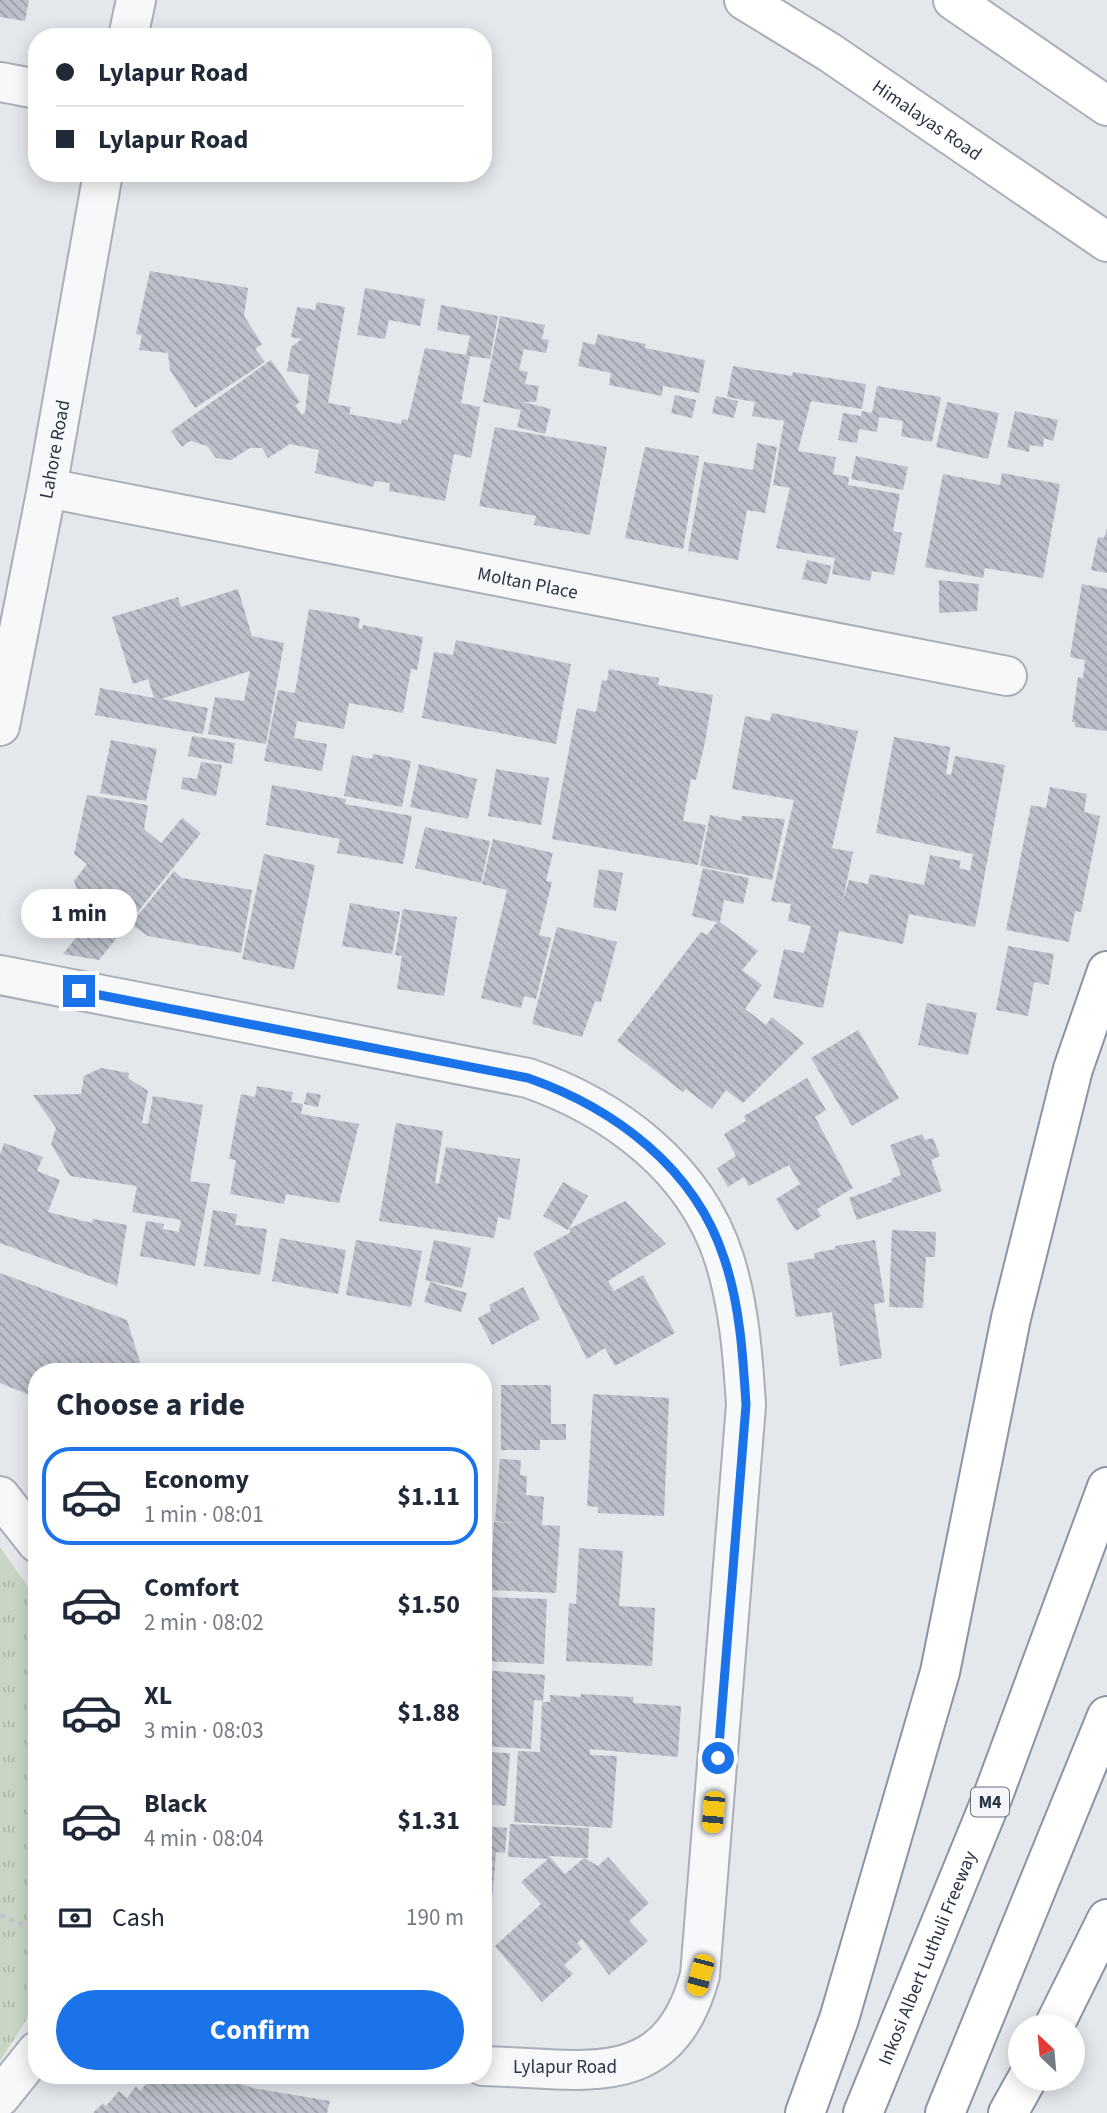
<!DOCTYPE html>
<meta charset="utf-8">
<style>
:root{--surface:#fff;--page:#f6f6f7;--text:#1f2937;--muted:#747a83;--line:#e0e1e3;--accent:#1a73e8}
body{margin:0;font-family:"Source Sans 3",sans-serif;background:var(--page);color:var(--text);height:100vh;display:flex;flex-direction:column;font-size:26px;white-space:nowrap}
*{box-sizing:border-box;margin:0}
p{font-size:23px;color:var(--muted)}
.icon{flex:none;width:38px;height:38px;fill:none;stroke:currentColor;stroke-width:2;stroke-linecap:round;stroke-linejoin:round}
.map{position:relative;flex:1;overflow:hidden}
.panel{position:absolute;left:28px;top:1363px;width:464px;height:721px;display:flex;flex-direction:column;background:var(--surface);border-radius:28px;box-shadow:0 4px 18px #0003}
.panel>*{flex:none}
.guide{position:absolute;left:28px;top:28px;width:464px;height:154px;border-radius:28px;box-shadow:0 4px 18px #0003;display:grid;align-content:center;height:154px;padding:0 28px;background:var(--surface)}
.needle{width:46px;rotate:334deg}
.controls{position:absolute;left:1008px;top:2014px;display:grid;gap:14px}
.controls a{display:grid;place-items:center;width:77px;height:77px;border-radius:50%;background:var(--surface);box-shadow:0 4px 18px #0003;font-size:35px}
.end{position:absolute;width:32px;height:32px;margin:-16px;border:9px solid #1a73e8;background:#fff;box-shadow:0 0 0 4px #fff}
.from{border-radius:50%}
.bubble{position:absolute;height:49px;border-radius:24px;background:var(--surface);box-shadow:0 4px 18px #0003;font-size:23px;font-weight:700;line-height:49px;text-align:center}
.car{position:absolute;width:21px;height:42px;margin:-21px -10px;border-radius:9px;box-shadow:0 0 5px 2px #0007;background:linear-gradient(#f5c518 24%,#345 0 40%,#f5c518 0 76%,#345 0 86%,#f5c518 0)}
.guide b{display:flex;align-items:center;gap:24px;height:66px;font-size:26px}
.guide b+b{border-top:2px solid var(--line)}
.guide i{width:18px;height:18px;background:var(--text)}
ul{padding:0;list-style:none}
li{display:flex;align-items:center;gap:21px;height:98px;margin:0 14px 10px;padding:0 14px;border:4px solid transparent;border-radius:28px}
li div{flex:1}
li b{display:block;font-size:26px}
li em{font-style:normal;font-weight:700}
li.active{border-color:var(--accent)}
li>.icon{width:63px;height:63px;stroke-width:1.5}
h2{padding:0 28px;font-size:32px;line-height:84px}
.pay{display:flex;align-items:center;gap:18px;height:77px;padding:0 28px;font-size:26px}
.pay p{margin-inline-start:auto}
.primary-button{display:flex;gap:14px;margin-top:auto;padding:14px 28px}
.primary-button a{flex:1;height:80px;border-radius:42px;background:var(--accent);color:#fff;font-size:28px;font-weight:700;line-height:80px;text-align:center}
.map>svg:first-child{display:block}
.park{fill:url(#park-tufts)}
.building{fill:url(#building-back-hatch);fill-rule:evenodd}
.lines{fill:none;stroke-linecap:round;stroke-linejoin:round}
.street-casing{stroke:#a9aeb7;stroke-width:42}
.secondary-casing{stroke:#a9aeb7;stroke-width:42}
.highway-casing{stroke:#8b94a3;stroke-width:42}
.path{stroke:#c2c5cb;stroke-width:4.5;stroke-dasharray:5 5;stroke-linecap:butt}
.street{stroke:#f7f8fa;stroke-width:38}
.secondary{stroke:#fff;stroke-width:38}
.highway{stroke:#fff;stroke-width:38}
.route{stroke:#1a73e8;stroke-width:9}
.labels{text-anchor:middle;stroke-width:6;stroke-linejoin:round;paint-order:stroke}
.shield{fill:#f4f6f9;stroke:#676e7b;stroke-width:2}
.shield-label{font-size:18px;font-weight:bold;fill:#2b3445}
.street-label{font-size:19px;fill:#2b3445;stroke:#f4f6f9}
</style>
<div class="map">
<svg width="1107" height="2113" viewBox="0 0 1107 2113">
<defs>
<pattern id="park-tufts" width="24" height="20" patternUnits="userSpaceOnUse" patternTransform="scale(1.75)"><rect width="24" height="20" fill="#c9d6c5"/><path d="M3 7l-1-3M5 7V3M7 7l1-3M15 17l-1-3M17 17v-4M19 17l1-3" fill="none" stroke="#adb8ab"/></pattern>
<pattern id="building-back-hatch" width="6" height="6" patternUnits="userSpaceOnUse" patternTransform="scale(1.75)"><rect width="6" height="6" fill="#bbc0ca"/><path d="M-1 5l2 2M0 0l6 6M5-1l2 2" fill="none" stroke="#989da6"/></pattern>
</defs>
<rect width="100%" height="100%" fill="#e4e7ec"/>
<!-- park -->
<path class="park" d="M0,1547L26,1584L37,1605V2003L0,2061Z"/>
<!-- building -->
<g class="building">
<path d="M0,0H29L25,21L0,17Z"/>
<path d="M150,271L248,288L244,316L262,344L255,349L265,362L195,408L170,370L168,353L139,350L142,335L136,334Z"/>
<path d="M365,288L425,299L420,326L389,320L385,339L357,335Z"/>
<path d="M317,302L345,307L328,403L351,407L349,414L401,424L402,419L408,420L425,348L466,355L470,336L437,330L441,305L498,316L490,359L470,356L461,403L480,407L471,458L454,454L445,501L389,491L390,483L375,481L373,487L315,473L319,450L290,444L268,458L262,448H250L231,460L216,458L207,446L190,441L182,447L171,431L271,360L300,402L295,405L302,415L305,412L309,375L287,371L291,347L302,339L291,337L297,307L315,310Z"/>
<path d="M500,316L545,325L542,339L549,340L546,353L524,349L519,370L528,372L525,384L539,386L536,402H523L551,409L545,434L517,427L521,410L483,402Z"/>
<path d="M598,334L646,344L645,348L705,360L699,393L663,386L662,396L609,385L611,373L578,366L583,342L595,345Z"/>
<path d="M733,366L792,376L793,372L866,384L862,409L811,401L798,451L836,457L833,474L849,477L848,485L900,494L893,531L902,533L894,575L872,571L870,581L832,574L835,558L776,548L790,488L773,485L784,421L752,416L755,402L727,397Z"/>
<path d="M877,386L941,397L932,442L901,436L903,421L879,417L877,432L859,429L857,443L838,440L843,413L861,416L862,411L872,413Z"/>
<path d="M675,395L696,400L692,418L671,413Z"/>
<path d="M716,396L738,401L734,418L712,413Z"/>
<path d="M947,402L999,413L988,459L936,447Z"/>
<path d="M1015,411L1058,420L1053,441L1044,438L1043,447L1030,445L1029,452L1007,447Z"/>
<path d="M495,427L607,447L590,535L534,525L536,516L479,506Z"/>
<path d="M757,443L777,447L765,513L747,510L738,560L688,551L704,462L753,470Z"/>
<path d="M645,447L699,456L683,549L625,538Z"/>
<path d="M856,456L908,467L903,490L851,479Z"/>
<path d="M1002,473L1060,484L1043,578L985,568L983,578L925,567L943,474L1000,485Z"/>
<path d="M1107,528V573L1091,570L1098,537L1104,538Z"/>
<path d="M807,560L831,566L827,584L802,579Z"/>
<path d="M939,580L979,584L977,611L939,613Z"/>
<path d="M1082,584L1107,589V731L1075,727V722H1072L1078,677L1083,678L1085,660L1070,657Z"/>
<path d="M238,589L252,636L284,643L266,744L208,734L215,697L244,701L250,671L161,699L208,708L203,734L95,715L100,688L154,698L148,679L133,684L112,617L178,597L181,607Z"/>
<path d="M309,609L360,618L358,628L362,629L363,625L423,637L417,670L411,669L403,713L349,703L344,729L297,721L294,738L327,744L322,771L264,761L278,690L295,693Z"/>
<path d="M456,640L571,664L556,744L422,718L434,652L453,655Z"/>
<path d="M609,669L659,678L658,685L713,695L705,742L696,780L691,779L683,821L706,825L698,865L552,839L577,708L596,712L602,680L607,681Z"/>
<path d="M772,713L858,731L832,848L853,852L842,904L849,880L868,884L870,874L924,885L930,855L961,861L959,868L970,871L973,854L876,833L894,737L950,747L946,774L951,775L955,756L1005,765L975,927L909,914L903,944L839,931L823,1008L773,998L784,949L804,953L811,926L788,921L791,904L771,901L794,800L732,789L745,716L770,721Z"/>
<path d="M192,736L235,743L232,764L188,756Z"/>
<path d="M111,740L157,749L146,801L100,793Z"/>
<path d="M373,754L411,761L402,807L344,796L352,755L372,759Z"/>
<path d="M201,762L222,765L216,796L181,789L183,777L197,779Z"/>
<path d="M419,764L477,779L468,819L410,807Z"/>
<path d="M496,769L549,778L541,825L488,816Z"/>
<path d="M272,785L346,799L345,804L412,816L403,864L337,853L340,839L266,825Z"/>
<path d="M1050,787L1087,794L1084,812L1100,816L1081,912L1075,911L1069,942L1006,930L1031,805L1046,808Z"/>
<path d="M87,795L148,805L144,829L161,843L182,818L201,833L99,960L63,954L103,904L80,897L74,881L87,864L74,854Z"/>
<path d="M710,815L741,821L742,816L785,819L772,880L700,866Z"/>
<path d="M425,827L490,841L481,883L415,868Z"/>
<path d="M493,839L553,853L546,881L552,882L539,935L551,938L536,999L524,996L521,1008L481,998L507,890L482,884Z"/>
<path d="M264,854L315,865L294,970L242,959Z"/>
<path d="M703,868L749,878L743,904L724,900L720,922L758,951L742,970L762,985L745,1009L766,1025L772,1017L804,1043L743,1103L726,1090L712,1109L686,1089L683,1092L617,1041L701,932L707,935L717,922L692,916Z"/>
<path d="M599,869L623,873L616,911L593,907Z"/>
<path d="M174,871L182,878L252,890L241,953L148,936L131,924Z"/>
<path d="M350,903L400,912L392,954L342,946Z"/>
<path d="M403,909L457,917L444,996L397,989L402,956L395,955Z"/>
<path d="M557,927L617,942L601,1002L595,1001L582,1037L532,1024Z"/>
<path d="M1008,946L1054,954L1049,985L1034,982L1028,1016L996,1010Z"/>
<path d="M927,1003L977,1013L968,1055L918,1045Z"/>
<path d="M858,1030L899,1098L852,1126L811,1058Z"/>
<path d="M101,1068L129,1073L128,1078L148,1091L142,1123L148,1124L153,1096L203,1105L190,1181L210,1184L195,1266L140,1256L146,1221L164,1224L163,1229L179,1232L181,1220L132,1212L137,1186L70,1176L51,1144L56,1128L33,1095L81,1094L84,1076Z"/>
<path d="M807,1078L826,1110L815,1117L853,1188L817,1209L821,1216L796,1231L776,1199L800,1184L789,1165L749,1186L744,1177L728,1187L717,1168L736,1156L724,1134L746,1121L744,1116Z"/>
<path d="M257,1086L293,1092L291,1102L303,1104L301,1114L359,1124L339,1203L286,1194L284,1204L230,1194L236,1160L229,1159L241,1094L255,1097Z"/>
<path d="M307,1092L321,1095L318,1107L304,1104Z"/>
<path d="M396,1123L443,1131L435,1183L439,1184L446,1147L520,1159L510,1220L498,1217L494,1238L379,1221Z"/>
<path d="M922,1134L925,1140L933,1138L940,1156L931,1160L942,1191L857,1220L849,1198L892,1182L891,1179L901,1175L890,1145Z"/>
<path d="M4,1143L43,1157L37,1171L60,1180L48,1212L92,1223L93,1219L127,1225L117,1286L0,1243V1155Z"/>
<path d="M563,1182L588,1196L568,1230L543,1216Z"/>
<path d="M625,1201L666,1244L608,1281L614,1291L643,1275L675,1333L615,1366L605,1348L587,1359L533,1253L571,1232L569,1229Z"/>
<path d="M213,1210L237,1214L235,1225L267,1229L260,1275L204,1266Z"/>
<path d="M892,1230L936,1232L935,1257H926L923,1308L889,1307Z"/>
<path d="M280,1238L346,1250L338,1294L272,1281Z"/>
<path d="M356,1240L422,1251L411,1307L346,1295Z"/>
<path d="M434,1240L471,1248L462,1288L425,1280Z"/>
<path d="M875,1240L885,1302L874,1304L882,1358L840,1366L832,1312L796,1317L787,1263L815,1258L814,1253L835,1249V1246Z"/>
<path d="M0,1273L127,1320L143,1372H37V1398L0,1383Z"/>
<path d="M430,1282L467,1293L461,1312L424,1302Z"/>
<path d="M523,1287L540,1319L492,1345L478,1318L491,1311L489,1305Z"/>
<path d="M501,1385H551V1424H566V1440H540V1450H501Z"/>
<path d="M593,1394L669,1398L664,1516L598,1513V1507L587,1506Z"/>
<path d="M500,1459L521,1460L520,1475L527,1476L526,1495L544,1497L542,1525L560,1526L556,1593L490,1590L494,1522L516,1523L495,1521Z"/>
<path d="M579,1548L623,1551L619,1606L655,1608L652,1666L566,1661L569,1603L576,1604Z"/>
<path d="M489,1597L547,1599L544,1664L485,1661Z"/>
<path d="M484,1670L545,1675L543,1701L534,1700L531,1749L483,1746Z"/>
<path d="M581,1694L634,1697L633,1703L681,1706L678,1757L590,1749V1755L617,1756L612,1828L514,1822L518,1751L540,1752L542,1702H550V1695L580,1697Z"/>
<path d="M483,1752L510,1753L506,1806L483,1804Z"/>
<path d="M510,1824L589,1828L588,1858H584L598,1866L608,1857L649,1903L629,1921L648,1941L609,1975L582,1939L577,1943L582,1949L564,1965L573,1974L542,2002L495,1946L541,1904L521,1882L548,1859L508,1857ZM549,1856L584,1858L565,1874Z"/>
<path d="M483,1826L507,1828L505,1853L496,1852L491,1913L483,1912Z"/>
<path d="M153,2076H215L253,2088L330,2101L327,2113H93L103,2103L106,2106L119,2091L127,2098L136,2086L140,2091Z"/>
</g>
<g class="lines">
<!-- street casing -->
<g class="street-casing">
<g id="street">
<path d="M128,37L136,0"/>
<path d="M0,82L37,89"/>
<path id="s1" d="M47,488L1007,676"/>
<path id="s2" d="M0,726L47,488L103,173"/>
<path d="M0,975L528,1078C614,1108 695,1168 724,1258C739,1305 743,1356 746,1405L700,1975C668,2095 583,2068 483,2066"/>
<path d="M0,1496L37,1543"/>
<path d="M0,2097L37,2051"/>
</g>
</g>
<!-- secondary casing -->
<g class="secondary-casing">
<g id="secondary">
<path id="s3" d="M744,0L829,52L1107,242"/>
<path d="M953,0L1107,106"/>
</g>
</g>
<!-- highway casing -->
<g class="highway-casing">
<g id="highway">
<path d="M1054,2026L1107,1919"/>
<path d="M805,2113L839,2019L940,1672L1011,1318L1073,1069L1107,971"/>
<path id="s4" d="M863,2113L994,1793L1107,1487"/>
<path d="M945,2113L1107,1716"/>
<path d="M1008,2113L1027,2079"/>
</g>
</g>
<!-- path -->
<path class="path" d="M0,1915L37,1930"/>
<!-- street -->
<use href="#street" class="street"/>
<!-- secondary -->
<use href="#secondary" class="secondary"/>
<!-- highway -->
<use href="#highway" class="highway"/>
</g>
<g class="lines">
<!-- route -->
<path class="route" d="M79,991L528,1078C614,1108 695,1168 724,1258C740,1305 743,1356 746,1405L718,1758"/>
</g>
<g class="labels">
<!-- shield labels -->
<rect class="shield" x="971" y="1787.5" width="38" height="29" rx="5"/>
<g class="shield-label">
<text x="990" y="1808">M4</text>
</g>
<!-- street labels -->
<g class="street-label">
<text dy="7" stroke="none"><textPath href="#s3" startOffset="219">Himalayas Road</textPath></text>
<text dy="7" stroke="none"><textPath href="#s2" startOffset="282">Lahore Road</textPath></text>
<text dy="7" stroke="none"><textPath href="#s1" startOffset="490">Moltan Place</textPath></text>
<text dy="7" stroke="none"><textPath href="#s4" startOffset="168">Inkosi Albert Luthuli Freeway</textPath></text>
<text x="565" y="2073">Lylapur Road</text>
</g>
</g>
</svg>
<div class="controls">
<a><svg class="needle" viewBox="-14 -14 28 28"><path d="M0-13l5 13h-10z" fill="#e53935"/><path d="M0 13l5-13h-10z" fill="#747a83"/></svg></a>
</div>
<i class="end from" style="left:718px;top:1758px"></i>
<i class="end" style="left:79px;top:991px"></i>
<div class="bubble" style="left:21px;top:889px;width:116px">1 min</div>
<i class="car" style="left:713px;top:1812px;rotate:185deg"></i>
<i class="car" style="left:700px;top:1975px;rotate:195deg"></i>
<div class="guide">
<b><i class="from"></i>Lylapur Road</b>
<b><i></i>Lylapur Road</b>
</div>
<section class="panel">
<h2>Choose a ride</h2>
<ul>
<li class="active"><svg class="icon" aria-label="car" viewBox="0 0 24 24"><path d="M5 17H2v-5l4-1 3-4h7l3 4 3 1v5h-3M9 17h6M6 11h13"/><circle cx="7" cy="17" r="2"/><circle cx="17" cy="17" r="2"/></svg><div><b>Economy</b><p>1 min · 08:01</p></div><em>$1.11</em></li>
<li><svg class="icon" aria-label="car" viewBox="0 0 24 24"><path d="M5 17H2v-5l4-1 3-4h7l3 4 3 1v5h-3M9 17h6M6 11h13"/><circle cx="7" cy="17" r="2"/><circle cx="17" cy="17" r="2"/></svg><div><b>Comfort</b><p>2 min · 08:02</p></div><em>$1.50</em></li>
<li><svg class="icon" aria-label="car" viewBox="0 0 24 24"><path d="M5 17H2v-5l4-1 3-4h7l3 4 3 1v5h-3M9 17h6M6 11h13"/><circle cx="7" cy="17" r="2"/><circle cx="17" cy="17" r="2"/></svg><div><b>XL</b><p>3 min · 08:03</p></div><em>$1.88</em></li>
<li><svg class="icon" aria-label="car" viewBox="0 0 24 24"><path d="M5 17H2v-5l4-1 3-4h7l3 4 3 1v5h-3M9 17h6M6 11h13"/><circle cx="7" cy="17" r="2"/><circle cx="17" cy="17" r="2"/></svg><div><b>Black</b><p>4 min · 08:04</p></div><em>$1.31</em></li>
</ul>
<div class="pay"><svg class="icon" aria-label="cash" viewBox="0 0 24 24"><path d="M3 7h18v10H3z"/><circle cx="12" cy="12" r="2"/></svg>Cash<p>190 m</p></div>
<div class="primary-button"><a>Confirm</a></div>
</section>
</div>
